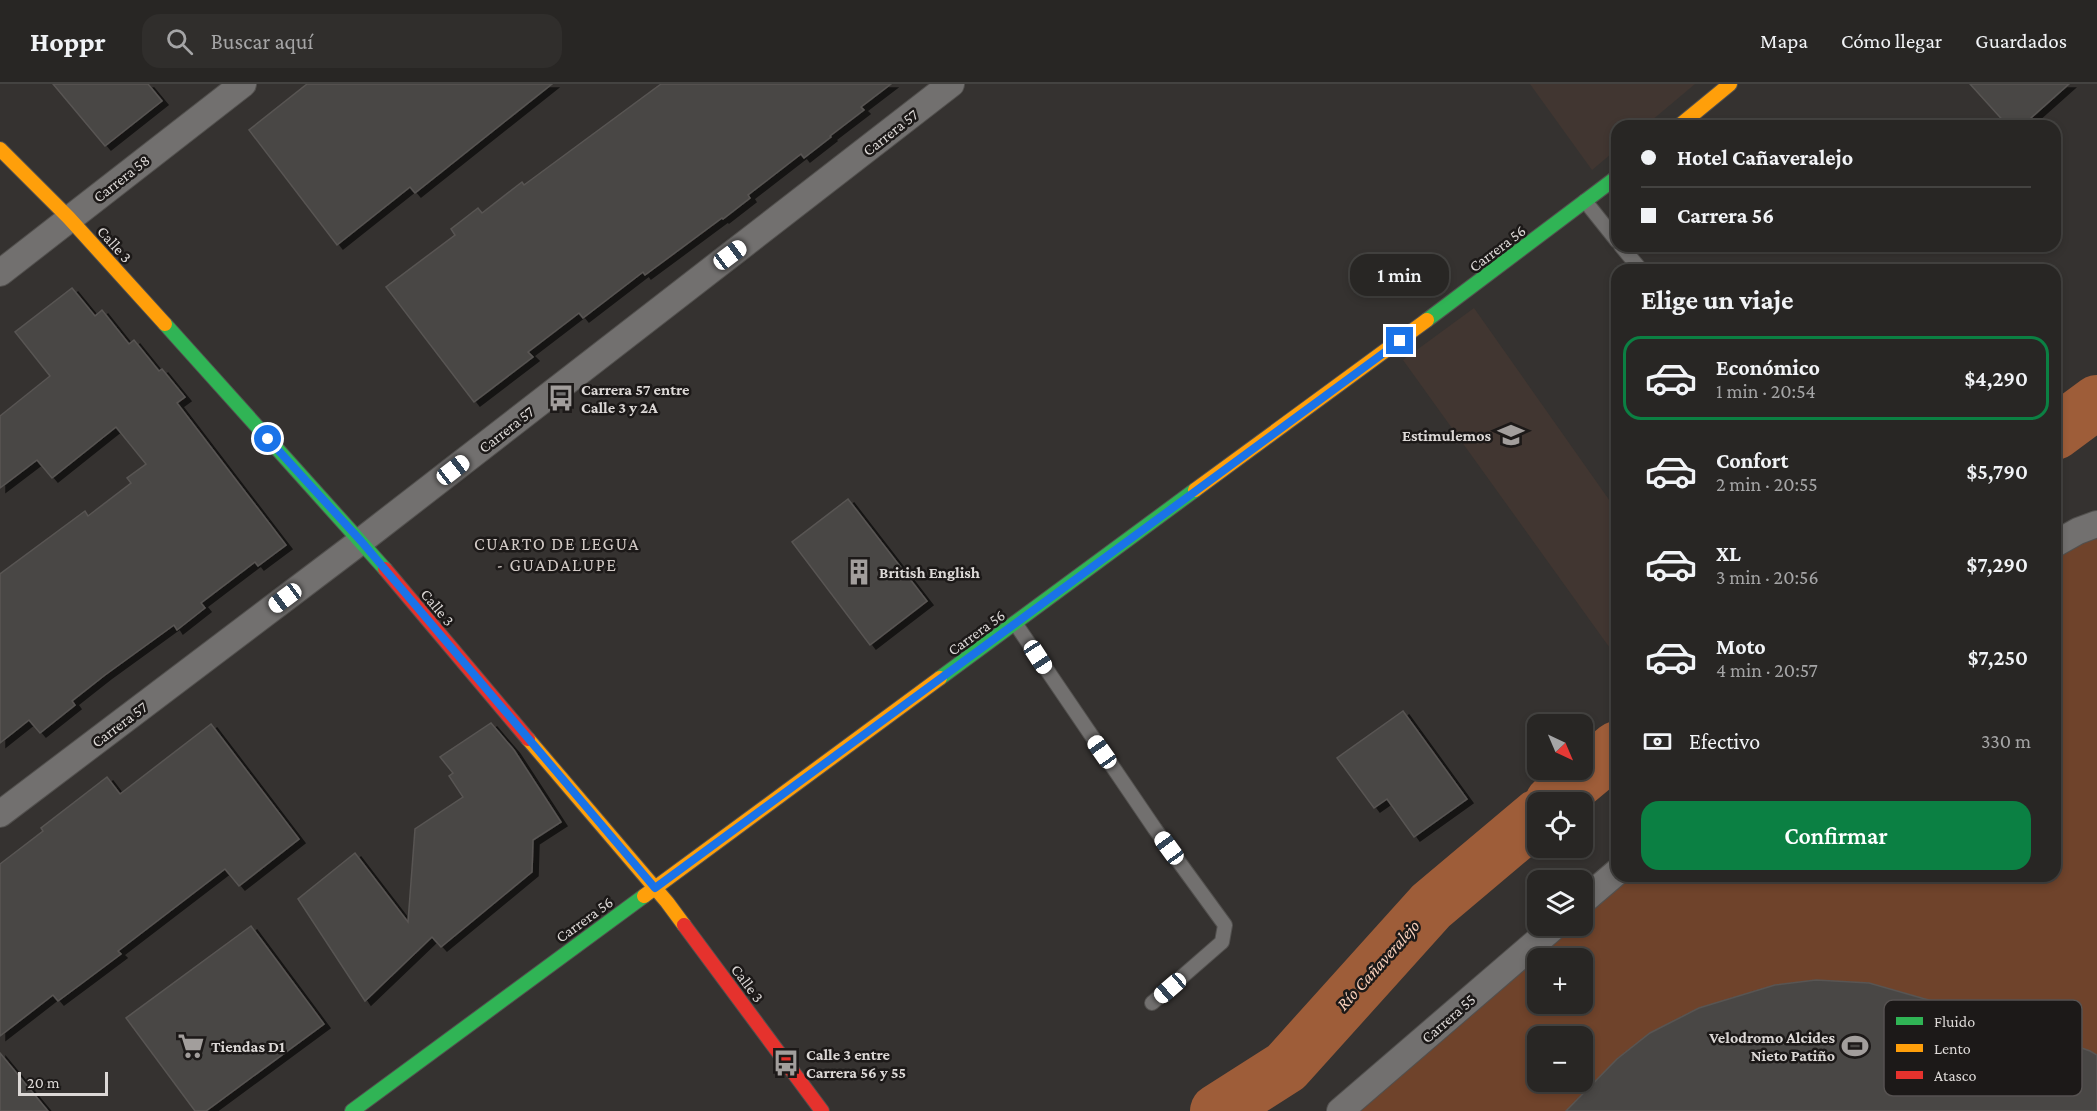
<!DOCTYPE html>
<html lang="es">
<meta charset="utf-8">
<style>
:root{--surface:#282624;--page:#302e2c;--text:#f1f3f6;--muted:#a5a5a6;--line:#444341;--accent:#0b8043}
body{margin:0;font-family:"Crimson Pro",serif;background:var(--page);color:var(--text);height:100vh;display:flex;flex-direction:column;font-size:22px;white-space:nowrap}
*{box-sizing:border-box;margin:0}
p{font-size:20px;color:var(--muted)}
.icon{flex:none;width:33px;height:33px;fill:none;stroke:currentColor;stroke-width:2;stroke-linecap:round;stroke-linejoin:round}
.map{position:relative;flex:1;overflow:hidden}
.panel{position:absolute;left:1611px;top:180px;width:450px;height:618px;display:flex;flex-direction:column;background:var(--surface);border-radius:18px;box-shadow:0 3px 9px #0003,0 0 0 2px var(--line)}
.panel>*{flex:none}
.guide{position:absolute;left:1611px;top:36px;width:450px;height:132px;border-radius:18px;box-shadow:0 3px 9px #0003,0 0 0 2px var(--line);display:grid;align-content:center;height:132px;padding:0 30px;background:var(--surface)}
.needle{width:39px;rotate:136deg}
.tools{position:absolute;left:1527px;top:630px;display:grid;gap:12px}
.tools a{display:grid;place-items:center;width:66px;height:66px;border-radius:12px;background:var(--surface);box-shadow:0 3px 9px #0003,0 0 0 2px var(--line);font-size:30px}
.scale{position:absolute;left:18px;bottom:15px;width:90px;box-sizing:border-box;padding-left:6px;border:3px solid #dcd8d6;border-top:0;font-size:16px;line-height:21px;white-space:nowrap;color:#dcd8d6;-webkit-text-stroke:4px #1c1918;paint-order:stroke}
.end{position:absolute;width:27px;height:27px;margin:-14px;border:8px solid #1a73e8;background:#fff;box-shadow:0 0 0 3px #fff}
.from{border-radius:50%}
.bubble{position:absolute;height:42px;border-radius:18px;background:var(--surface);box-shadow:0 3px 9px #0003,0 0 0 2px var(--line);font-size:20px;font-weight:600;line-height:42px;text-align:center}
.car{position:absolute;width:18px;height:36px;margin:-18px -9px;border-radius:8px;box-shadow:0 0 4px 2px #0007;background:linear-gradient(#fff 24%,#345 0 40%,#fff 0 76%,#345 0 86%,#fff 0)}
.guide b{display:flex;align-items:center;gap:21px;height:57px;font-size:22px}
.guide b+b{border-top:2px solid var(--line)}
.guide i{width:15px;height:15px;background:var(--text)}
ul{padding:0;list-style:none}
li{display:flex;align-items:center;gap:18px;height:84px;margin:0 12px 9px;padding:0 18px;border:3px solid transparent;border-radius:18px}
li div{flex:1}
li b{display:block;font-size:22px}
li em{font-style:normal;font-weight:600}
li.selected{border-color:var(--accent)}
li>.icon{width:54px;height:54px;stroke-width:1.5}
h2{padding:0 30px;font-size:27px;line-height:72px}
.pay{display:flex;align-items:center;gap:15px;height:66px;padding:0 30px;font-size:22px}
.pay p{margin-inline-start:auto}
.button{display:flex;gap:12px;margin-top:auto;padding:12px 30px}
.button a{flex:1;height:69px;border-radius:18px;background:var(--accent);color:#fff;font-size:24px;font-weight:600;line-height:69px;text-align:center}
header{display:flex;align-items:center;gap:36px;box-sizing:border-box;height:84px;padding:0 30px;background:var(--surface);border-bottom:2px solid var(--line)}
header strong{font-size:28px}
nav{display:flex;gap:33px;margin-inline-start:auto;font-size:21px}
.search{width:420px;height:54px;background:var(--page);display:flex;align-items:center;gap:15px;box-sizing:border-box;padding:0 21px;border-radius:18px;color:var(--muted);font-size:22px}
.map>svg:first-child{display:block}
.built{fill:#413631}
.green{fill:#6f432b;fill-rule:evenodd}
.lines{fill:none;stroke-linecap:round;stroke-linejoin:round}
.river{stroke:#9e5d39;stroke-width:54}
.building{fill:#4a4745;stroke:#585553;stroke-width:1.5;filter:url(#shadow)}
.lane-casing{stroke:#52504e;stroke-width:16}
.street-casing{stroke:#52504e;stroke-width:28}
.fast-casing{stroke:#52504e;stroke-width:16}
.slow-casing{stroke:#52504e;stroke-width:16}
.jam-casing{stroke:#52504e;stroke-width:16}
.lane{stroke:#72706f;stroke-width:14}
.street{stroke:#72706f;stroke-width:26}
.fast{stroke:#30b455;stroke-width:14}
.slow{stroke:#ff9f0a;stroke-width:14}
.jam{stroke:#e5322d;stroke-width:14}
.route{stroke:#1a73e8;stroke-width:8}
.labels{text-anchor:middle;stroke-width:5;stroke-linejoin:round;paint-order:stroke}
.street-label{font-size:16px;fill:#dcd8d6;stroke:#1c1918}
.poi-label{font-size:16px;font-weight:bold;fill:#dcd8d6;stroke:#1c1918;text-anchor:start}
.neighbourhood-label{font-size:18px;letter-spacing:1.5px;fill:#d2cac6;stroke:#1c1918}
.water-label{font-size:18px;font-style:italic;fill:#f9d0bb;stroke:#1c1918}
.key{fill:#1c1918;stroke:#565251;stroke-width:1.5}
.key-label{font-size:16px;fill:#dcd8d6}
</style>
<header>
<strong>Hoppr</strong>
<div class="search"><svg class="icon" aria-label="search" viewBox="0 0 24 24"><circle cx="10" cy="10" r="6"/><path d="M15 15l6 6"/></svg>Buscar aquí</div>
<nav><a>Mapa</a><a>Cómo llegar</a><a>Guardados</a></nav>
</header>
<div class="map">
<svg width="2097" height="1027" viewBox="0 0 2097 1027">
<defs>
<filter id="shadow"><feDropShadow dx="6" dy="4" stdDeviation="0" flood-color="#0009"/></filter>
</defs>
<rect width="100%" height="100%" fill="#353230"/>
<!-- built -->
<g class="built">
<path d="M1530,0H1695L1645,42H1617V65L1592,86Z"/>
<path d="M1474,224L1617,427V574L1403,276Z"/>
</g>
<!-- green -->
<path class="green" d="M2097,440V1027H1340L1555,842H1582L1583,818L1617,792H2055V460ZM1538,874H1582V920H1538ZM1538,952H1582V998H1538Z"/>
<g class="lines">
<!-- river -->
<g class="river">
<path d="M2055,349L2097,318"/>
<path d="M1552,718L1617,664"/>
<path d="M1217,1027L1286,983L1431,822L1538,732"/>
</g>
</g>
<!-- building -->
<g class="building">
<path d="M53,0H148L162,17L105,62Z"/>
<path d="M307,0H552L415,109L410,103L337,161L249,46Z"/>
<path d="M661,0H891L861,23L864,26L830,52L831,53L804,74L801,70L748,111L750,114L723,135L722,134L645,191L643,188L583,234L579,229L528,268L533,273L474,318L386,203L455,151L451,145L478,124L482,129L522,98L524,101Z"/>
<path d="M1970,0H2069L2022,42H2008Z"/>
<path d="M72,204L95,232L102,226L129,260L134,256L159,287L162,285L185,313L177,319L286,461L258,482L255,478L201,519L205,524L177,546L174,541L105,591L72,617L75,621L40,649L29,636L0,659V490L85,427L88,432L131,399L127,394L146,380L116,343L52,394L37,376L0,404V332L50,292L15,248Z"/>
<path d="M848,415L927,517L870,561L792,458Z"/>
<path d="M1403,627L1467,715L1414,753L1387,715L1374,724L1337,674Z"/>
<path d="M491,639L514,666L561,738L533,756L532,788L441,863L432,853L365,917L298,815L355,769L408,838L415,745L463,713L449,692L453,689L440,673Z"/>
<path d="M211,640L299,755L239,802L225,785L118,867L121,870L93,891L58,917L53,911L0,952V780L43,747L41,744L107,693L120,710Z"/>
<path d="M251,842L324,940L206,1027H195L126,934Z"/>
<path d="M1816,896L1869,899L2023,943L2090,967L2097,971V1027H1566L1617,975L1650,949L1699,924L1775,901Z"/>
<path d="M0,969L48,1027H0Z"/>
</g>
<g class="lines">
<!-- lane casing -->
<g class="lane-casing">
<g id="lane">
<path d="M1585,117L1617,157"/>
<path d="M1621,162L1641,186"/>
<path d="M1015,539L1155,745L1225,841L1222,858L1152,919"/>
</g>
</g>
<!-- street casing -->
<g class="street-casing">
<g id="street">
<path d="M0,189L243,0"/>
<path d="M2055,460L2078,447L2097,440"/>
<path d="M0,730L361,457L951,0"/>
<path d="M1582,818L1617,788"/>
<path d="M1340,1027L1555,842"/>
</g>
</g>
<!-- fast casing -->
<g class="fast-casing">
<g id="fast">
<path d="M1427,236L1617,93"/>
<path d="M165,240L385,485"/>
<path d="M940,594L1195,406"/>
<path d="M352,1027L644,812"/>
</g>
</g>
<!-- slow casing -->
<g class="slow-casing">
<g id="slow">
<path d="M1679,42L1730,0"/>
<path d="M0,65L69,134L165,240"/>
<path d="M1195,406L1427,236"/>
<path d="M528,655L667,818L684,841"/>
<path d="M644,812L940,594"/>
</g>
</g>
<!-- jam casing -->
<g class="jam-casing">
<g id="jam">
<path d="M385,485L528,655"/>
<path d="M684,841L822,1027"/>
</g>
</g>
<!-- lane -->
<use href="#lane" class="lane"/>
<!-- street -->
<use href="#street" class="street"/>
<!-- fast -->
<use href="#fast" class="fast"/>
<!-- slow -->
<use href="#slow" class="slow"/>
<!-- jam -->
<use href="#jam" class="jam"/>
</g>
<g class="lines">
<!-- route -->
<path class="route" d="M268,355L361,457L655,804L1400,257"/>
</g>
<!-- icons -->
<defs>
<g id="bus-bare" transform="scale(2.07)"><path d="M-5-6H5V4H4V6H2V4H-2V6H-4V4H-5ZM-3.5-4V0h7V-4ZM-3.5 1.2v1.5H-2V1.2ZM2 1.2v1.5H3.5V1.2Z" fill="#a29e9c" stroke="#1c1918" stroke-width="2.5" paint-order="stroke"/></g>
<g id="school-bare" transform="scale(2.07)"><path d="M0-5L7-2L0 1L-7-2ZM-4 1L0 2.5L4 1V4Q0 6-4 4Z" fill="#a29e9c" stroke="#1c1918" stroke-width="2.5" paint-order="stroke"/></g>
<g id="building-bare" transform="scale(2.07)"><path d="M-4-6H4V6H1V3H-1V6H-4ZM-2.5-4.3h1.7v1.8h-1.7ZM.8-4.3h1.7v1.8H.8ZM-2.5-1h1.7V.8h-1.7ZM.8-1h1.7V.8H.8Z" fill="#a29e9c" stroke="#1c1918" stroke-width="2.5" paint-order="stroke"/></g>
<g id="supermarket-bare" transform="scale(2.07)"><path d="M-6-5.5h2.5l.6 2H6L4.5 2H-2.5L-4.4-4H-6ZM-1.5 3.2a1.3 1.3 0 1 0 .1 0ZM3 3.2a1.3 1.3 0 1 0 .1 0Z" fill="#a29e9c" stroke="#1c1918" stroke-width="2.5" paint-order="stroke"/></g>
<g id="stadium-bare" transform="scale(2.07)"><path d="M0-5a6.5 5 0 1 0 0 10a6.5 5 0 1 0 0-10ZM-3.5-1.8h7v3.6h-7Z" fill="#a29e9c" stroke="#1c1918" stroke-width="2.5" paint-order="stroke"/></g>
</defs>
<g fill-rule="evenodd">
<use href="#bus-bare" x="561" y="314"/>
<use href="#school-bare" x="1511" y="351"/>
<use href="#building-bare" x="859" y="488"/>
<use href="#supermarket-bare" x="191" y="962"/>
<use href="#stadium-bare" x="1855" y="962"/>
<use href="#bus-bare" x="786" y="979"/>
</g>
<g class="labels">
<!-- street labels -->
<g class="street-label">
<text transform="translate(890 48) rotate(-38)" y="6">Carrera 57</text>
<text transform="translate(121 94) rotate(-38)" y="6">Carrera 58</text>
<text transform="translate(115 160) rotate(48)" y="6">Calle 3</text>
<text transform="translate(1497 164) rotate(-37)" y="6">Carrera 56</text>
<text transform="translate(506 345) rotate(-38)" y="6">Carrera 57</text>
<text transform="translate(438 523) rotate(50)" y="6">Calle 3</text>
<text transform="translate(976 548) rotate(-36)" y="6">Carrera 56</text>
<text transform="translate(119 640) rotate(-37)" y="6">Carrera 57</text>
<text transform="translate(584 835) rotate(-36)" y="6">Carrera 56</text>
<text transform="translate(748 899) rotate(53)" y="6">Calle 3</text>
<text transform="translate(1448 934) rotate(-41)" y="6">Carrera 55</text>
</g>
<!-- poi labels -->
<g class="poi-label">
<text x="581" y="311">Carrera 57 entre<tspan x="581" dy="18">Calle 3 y 2A</tspan></text>
<text x="1491" y="357" text-anchor="end">Estimulemos</text>
<text x="879" y="494">British English</text>
<text x="1835" y="959" text-anchor="end">Velodromo Alcides<tspan x="1835" dy="18">Nieto Patiño</tspan></text>
<text x="211" y="968">Tiendas D1</text>
<text x="806" y="976">Calle 3 entre<tspan x="806" dy="18">Carrera 56 y 55</tspan></text>
</g>
<!-- neighbourhood labels -->
<g class="neighbourhood-label">
<text x="557" y="466">CUARTO DE LEGUA<tspan x="557" dy="21">- GUADALUPE</tspan></text>
</g>
<!-- water labels -->
<g class="water-label">
<text transform="translate(1378 881) rotate(-48)" y="6">Río Cañaveralejo</text>
</g>
</g>
<!-- legend -->
<rect x="1884" y="916" width="198" height="96" rx="9" class="key"/>
<rect x="1896" y="933" width="27" height="8" fill="#30b455"/>
<rect x="1896" y="960" width="27" height="8" fill="#ff9f0a"/>
<rect x="1896" y="987" width="27" height="8" fill="#e5322d"/>
<g class="key-label">
<text x="1934" y="943">Fluido</text>
<text x="1934" y="970">Lento</text>
<text x="1934" y="997">Atasco</text>
</g>
</svg>
<div class="tools">
<a><svg class="needle" viewBox="-14 -14 28 28"><path d="M0-13l5 13h-10z" fill="#e53935"/><path d="M0 13l5-13h-10z" fill="#a5a5a6"/></svg></a>
<a><svg class="icon" aria-label="locate" viewBox="0 0 24 24"><circle cx="12" cy="12" r="6"/><path d="M12 2v4M12 18v4M2 12h4M18 12h4"/></svg></a>
<a><svg class="icon" aria-label="layers" viewBox="0 0 24 24"><path d="M12 4l9 5-9 5-9-5zM3 14l9 5 9-5"/></svg></a>
<a>+</a>
<a>−</a>
</div>
<div class="scale">20 m</div>
<i class="end from" style="left:268px;top:355px"></i>
<i class="end" style="left:1400px;top:257px"></i>
<div class="bubble" style="left:1350px;top:170px;width:99px">1 min</div>
<i class="car" style="left:730px;top:171px;rotate:53deg"></i>
<i class="car" style="left:453px;top:386px;rotate:52deg"></i>
<i class="car" style="left:285px;top:514px;rotate:233deg"></i>
<i class="car" style="left:1038px;top:573px;rotate:147deg"></i>
<i class="car" style="left:1102px;top:668px;rotate:325deg"></i>
<i class="car" style="left:1169px;top:764px;rotate:324deg"></i>
<i class="car" style="left:1170px;top:904px;rotate:229deg"></i>
<div class="guide">
<b><i class="from"></i>Hotel Cañaveralejo</b>
<b><i></i>Carrera 56</b>
</div>
<section class="panel">
<h2>Elige un viaje</h2>
<ul>
<li class="selected"><svg class="icon" aria-label="car" viewBox="0 0 24 24"><path d="M5 17H2v-5l4-1 3-4h7l3 4 3 1v5h-3M9 17h6M6 11h13"/><circle cx="7" cy="17" r="2"/><circle cx="17" cy="17" r="2"/></svg><div><b>Económico</b><p>1 min · 20:54</p></div><em>$4,290</em></li>
<li><svg class="icon" aria-label="car" viewBox="0 0 24 24"><path d="M5 17H2v-5l4-1 3-4h7l3 4 3 1v5h-3M9 17h6M6 11h13"/><circle cx="7" cy="17" r="2"/><circle cx="17" cy="17" r="2"/></svg><div><b>Confort</b><p>2 min · 20:55</p></div><em>$5,790</em></li>
<li><svg class="icon" aria-label="car" viewBox="0 0 24 24"><path d="M5 17H2v-5l4-1 3-4h7l3 4 3 1v5h-3M9 17h6M6 11h13"/><circle cx="7" cy="17" r="2"/><circle cx="17" cy="17" r="2"/></svg><div><b>XL</b><p>3 min · 20:56</p></div><em>$7,290</em></li>
<li><svg class="icon" aria-label="car" viewBox="0 0 24 24"><path d="M5 17H2v-5l4-1 3-4h7l3 4 3 1v5h-3M9 17h6M6 11h13"/><circle cx="7" cy="17" r="2"/><circle cx="17" cy="17" r="2"/></svg><div><b>Moto</b><p>4 min · 20:57</p></div><em>$7,250</em></li>
</ul>
<div class="pay"><svg class="icon" aria-label="cash" viewBox="0 0 24 24"><path d="M3 7h18v10H3z"/><circle cx="12" cy="12" r="2"/></svg>Efectivo<p>330 m</p></div>
<div class="button"><a>Confirmar</a></div>
</section>
</div>
